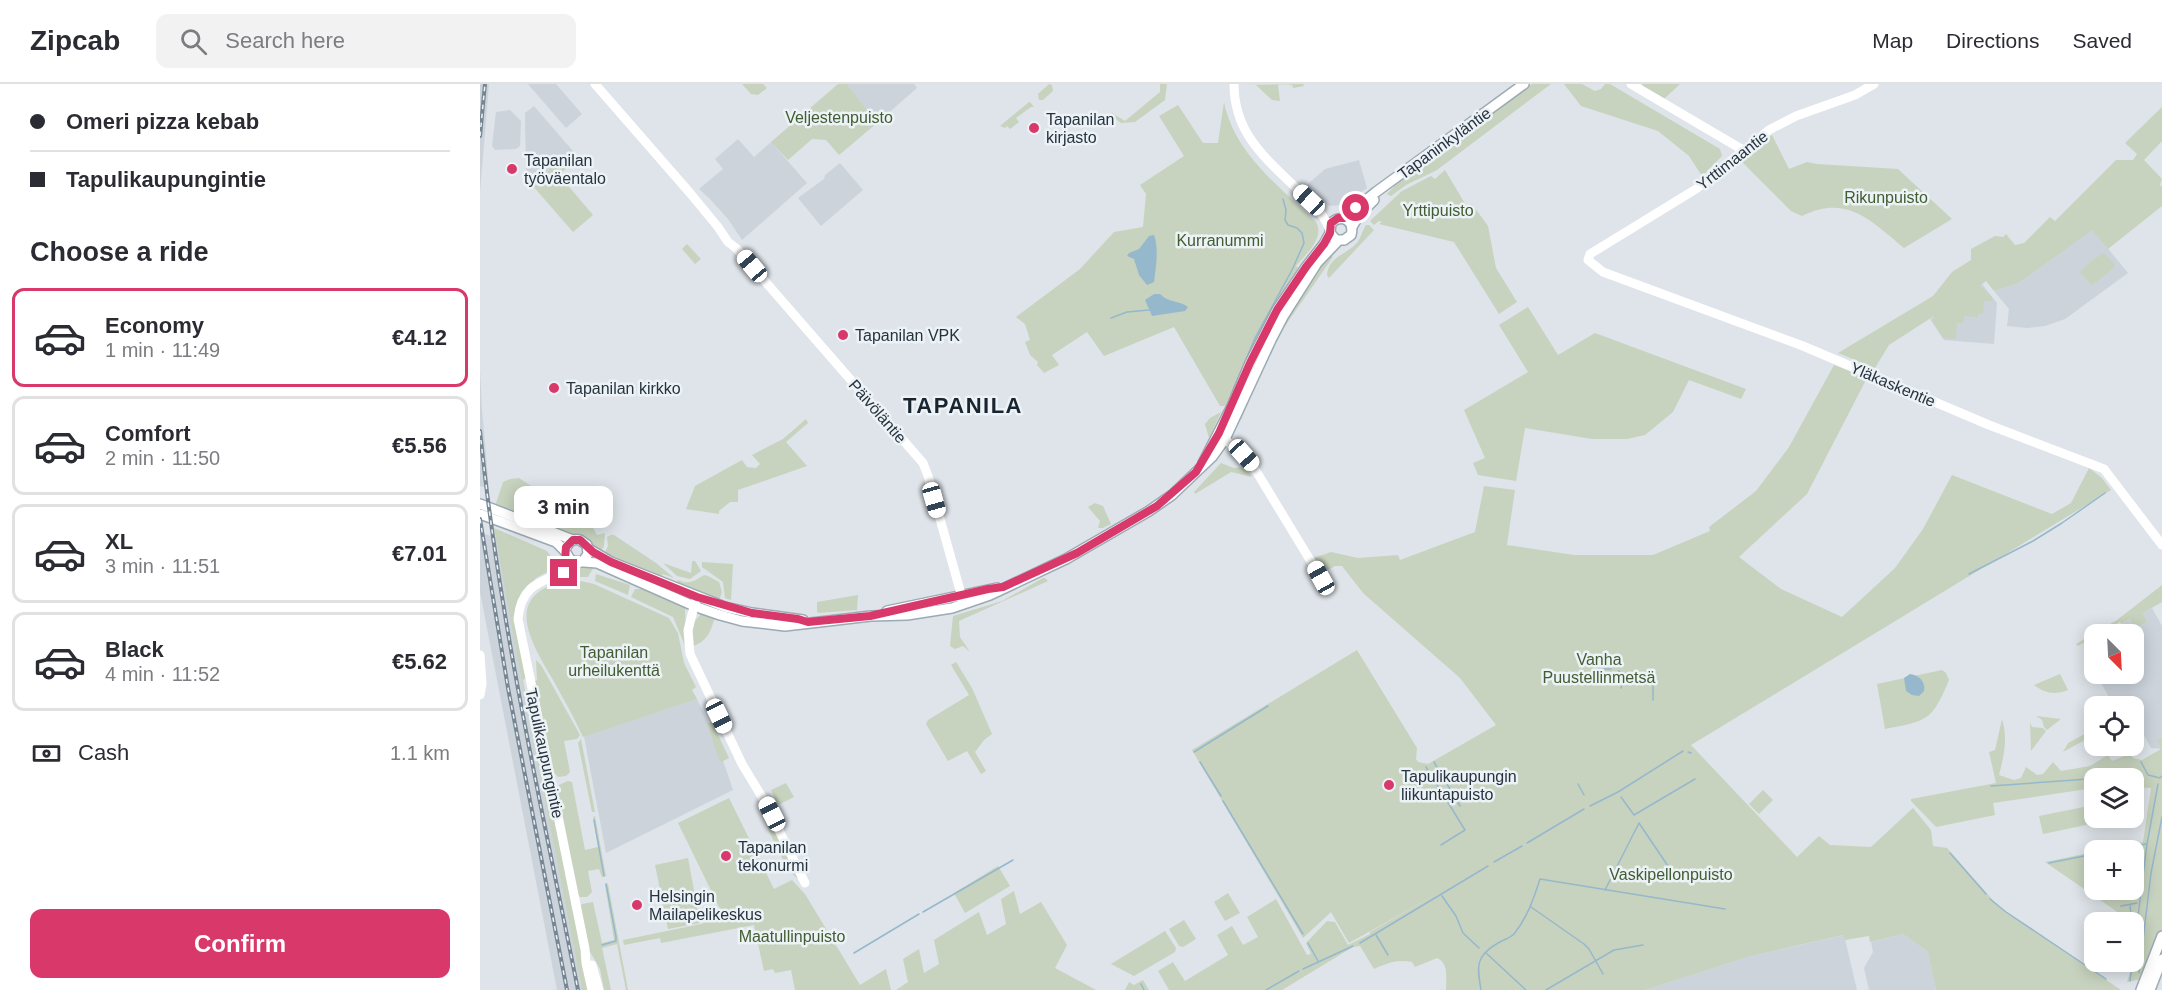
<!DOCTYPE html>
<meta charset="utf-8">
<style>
:root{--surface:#fff;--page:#f2f2f3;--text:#2b2b33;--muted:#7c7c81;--line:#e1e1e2;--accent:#d8386a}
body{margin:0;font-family:Helvetica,sans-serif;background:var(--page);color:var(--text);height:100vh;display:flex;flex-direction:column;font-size:22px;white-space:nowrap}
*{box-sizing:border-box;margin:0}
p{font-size:20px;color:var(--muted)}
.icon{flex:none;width:33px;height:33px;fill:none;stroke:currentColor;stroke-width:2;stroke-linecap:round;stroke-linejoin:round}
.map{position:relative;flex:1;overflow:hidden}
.side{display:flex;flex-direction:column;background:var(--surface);width:480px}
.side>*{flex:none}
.guide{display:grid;align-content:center;height:132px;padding:0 30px;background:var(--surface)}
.needle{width:39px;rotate:156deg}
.tools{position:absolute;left:1604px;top:540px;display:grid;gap:12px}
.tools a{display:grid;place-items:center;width:60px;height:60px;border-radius:12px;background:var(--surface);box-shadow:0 3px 15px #0003;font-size:30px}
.end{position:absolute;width:27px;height:27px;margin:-14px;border:8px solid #d8386a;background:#fff;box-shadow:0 0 0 3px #fff}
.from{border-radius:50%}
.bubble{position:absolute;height:42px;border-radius:12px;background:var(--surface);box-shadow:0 3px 15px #0003;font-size:20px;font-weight:700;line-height:42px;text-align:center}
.car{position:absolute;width:18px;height:36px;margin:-18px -9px;border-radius:8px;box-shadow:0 0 4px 2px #0007;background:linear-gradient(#fff 24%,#345 0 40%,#fff 0 76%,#345 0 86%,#fff 0)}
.guide b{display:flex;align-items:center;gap:21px;height:57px;font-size:22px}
.guide b+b{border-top:2px solid var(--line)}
.guide i{width:15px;height:15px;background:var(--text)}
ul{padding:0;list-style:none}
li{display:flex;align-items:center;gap:18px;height:99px;margin:0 12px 9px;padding:0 18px;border:3px solid var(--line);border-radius:12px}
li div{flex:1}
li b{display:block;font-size:22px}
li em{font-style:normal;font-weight:700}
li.active{border-color:var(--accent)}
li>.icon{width:54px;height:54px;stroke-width:1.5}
h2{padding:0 30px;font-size:27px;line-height:72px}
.pay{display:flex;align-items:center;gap:15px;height:66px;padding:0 30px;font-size:22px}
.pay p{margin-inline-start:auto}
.button{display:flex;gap:12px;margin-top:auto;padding:12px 30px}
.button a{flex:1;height:69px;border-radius:12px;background:var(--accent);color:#fff;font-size:24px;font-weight:700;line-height:69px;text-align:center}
header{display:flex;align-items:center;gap:36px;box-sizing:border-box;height:84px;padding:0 30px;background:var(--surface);border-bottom:2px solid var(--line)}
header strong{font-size:28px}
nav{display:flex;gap:33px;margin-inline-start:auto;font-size:21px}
.search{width:420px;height:54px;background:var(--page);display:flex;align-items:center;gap:15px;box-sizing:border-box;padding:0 21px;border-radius:12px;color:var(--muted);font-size:22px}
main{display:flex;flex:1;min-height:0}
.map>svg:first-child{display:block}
.built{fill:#ccd3db}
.green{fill:#c7d3be}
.water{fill:#96b8cc}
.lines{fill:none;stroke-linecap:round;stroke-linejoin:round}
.stream{stroke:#96b8cc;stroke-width:1.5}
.primary-casing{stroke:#9caab5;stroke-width:12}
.secondary{stroke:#fff;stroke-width:9}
.primary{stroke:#fff;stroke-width:9}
.rail-casing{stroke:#768693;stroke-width:4}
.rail{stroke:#edf2f6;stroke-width:1.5;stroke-dasharray:4.5;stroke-linecap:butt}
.route{stroke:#d8386a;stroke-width:8}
.poi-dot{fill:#d8386a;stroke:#edf2f6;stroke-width:2}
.labels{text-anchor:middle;stroke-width:5;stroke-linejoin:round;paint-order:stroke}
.park-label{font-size:16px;fill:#415d32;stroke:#edf2f6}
.poi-label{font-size:16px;fill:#263440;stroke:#edf2f6;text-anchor:start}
.street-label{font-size:16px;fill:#263440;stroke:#edf2f6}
.district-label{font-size:22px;font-weight:bold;letter-spacing:1.5px;fill:#182531;stroke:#edf2f6}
</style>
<header>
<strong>Zipcab</strong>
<div class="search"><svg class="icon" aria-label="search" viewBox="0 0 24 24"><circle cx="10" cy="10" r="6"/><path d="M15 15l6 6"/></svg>Search here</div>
<nav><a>Map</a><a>Directions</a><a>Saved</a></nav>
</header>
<main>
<section class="side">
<div class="guide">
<b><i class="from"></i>Omeri pizza kebab</b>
<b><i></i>Tapulikaupungintie</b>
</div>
<h2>Choose a ride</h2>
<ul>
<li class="active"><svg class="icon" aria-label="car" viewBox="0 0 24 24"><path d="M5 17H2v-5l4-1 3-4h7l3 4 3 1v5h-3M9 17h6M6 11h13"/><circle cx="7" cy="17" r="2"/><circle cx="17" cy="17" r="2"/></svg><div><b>Economy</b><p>1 min · 11:49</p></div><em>€4.12</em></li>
<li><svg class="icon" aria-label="car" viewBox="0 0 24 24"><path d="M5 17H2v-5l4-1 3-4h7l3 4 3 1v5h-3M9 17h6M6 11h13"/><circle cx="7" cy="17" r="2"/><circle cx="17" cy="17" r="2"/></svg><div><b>Comfort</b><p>2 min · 11:50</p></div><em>€5.56</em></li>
<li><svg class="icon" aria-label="car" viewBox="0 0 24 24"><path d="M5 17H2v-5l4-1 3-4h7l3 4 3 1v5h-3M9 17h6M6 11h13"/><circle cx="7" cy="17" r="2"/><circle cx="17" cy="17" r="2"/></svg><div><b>XL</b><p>3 min · 11:51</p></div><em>€7.01</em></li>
<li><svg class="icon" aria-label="car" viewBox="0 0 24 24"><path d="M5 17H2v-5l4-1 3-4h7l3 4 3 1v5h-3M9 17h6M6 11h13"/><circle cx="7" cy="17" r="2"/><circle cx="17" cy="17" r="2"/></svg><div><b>Black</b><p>4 min · 11:52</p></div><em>€5.62</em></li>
</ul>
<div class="pay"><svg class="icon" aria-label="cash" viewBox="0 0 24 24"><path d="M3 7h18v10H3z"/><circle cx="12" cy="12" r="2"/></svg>Cash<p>1.1 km</p></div>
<div class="button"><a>Confirm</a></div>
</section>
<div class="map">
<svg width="1682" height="906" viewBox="0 0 1682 906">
<rect width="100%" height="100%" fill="#dee4e9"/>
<!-- built -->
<g class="built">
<path d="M0,0H9L0,108Z"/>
<path d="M48,0H76L102,30L86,44Z"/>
<path d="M367,0H434L437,4L397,39Z"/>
<path d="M54,22L92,66L52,101L46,94L45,29Z"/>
<path d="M30,26L41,37L40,62L36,65L15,66L12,62L16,28Z"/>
<path d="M258,55L274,73L291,58L327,99L262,156L248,135L230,115L219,105L243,85L235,75Z"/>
<path d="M879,76L887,104L864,121L849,122L828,103V100L845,85Z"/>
<path d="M360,79L383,106L341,142L318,114L344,95L345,91Z"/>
<path d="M1612,145L1648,189L1585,235L1565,242L1547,244L1527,242L1529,225L1514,207L1539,199Z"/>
<path d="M1502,200L1517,219L1514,260L1464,256L1450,235Z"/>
<path d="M0,287L2,326L9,405L0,402Z"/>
<path d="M0,449L17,453L42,599L102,906H77L0,508Z"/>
<path d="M1672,524L1682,542V665L1671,664L1660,644L1653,645V622H1634L1616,590H1653V550H1626L1650,535L1658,543L1667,538L1663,529Z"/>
<path d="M217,615L233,647L253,706L126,769L104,652Z"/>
<path d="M1423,850L1448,868L1456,906H1389L1384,884L1393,868L1391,858Z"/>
<path d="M1364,851L1377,906H1165L1271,872Z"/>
</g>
<!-- green -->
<g class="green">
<path d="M262,0H283L287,4L278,11L271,10Z"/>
<path d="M358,0H367L397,39L359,71L346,56L332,55L308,76L291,58Z"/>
<path d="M569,0L572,1L573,7L563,16H559L558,10Z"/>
<path d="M680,0H687L685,16L655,38L641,39L631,31L632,29L645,37L680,8Z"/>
<path d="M812,0L798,1L800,17L792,16L776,1H765L823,0L824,2L813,4Z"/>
<path d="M1034,0H1038L900,102L899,100L914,89Z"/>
<path d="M1052,0H1071L957,86L926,101L911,112L907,110L922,94Z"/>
<path d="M1084,0H1102L1115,7L1121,5L1125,0H1130L1240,65L1242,72L1222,92L1209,72L1178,47L1101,22Z"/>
<path d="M1163,0H1200L1184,15L1161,2Z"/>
<path d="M549,18L551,19L554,23H551L536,34L539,38L530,45L527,42L525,44L520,42Z"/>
<path d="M744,18C754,69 800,103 836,138C845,154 826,170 816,182L819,184L797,219L752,317L750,311L745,322H740L694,243L624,272L607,248L572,271L579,281L564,289L557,281L558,278L550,271L545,258L550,256L545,240L536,233L600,185L634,148L663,143L666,110L660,101L704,72L679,32L698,21L723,59H738Z"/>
<path d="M1682,23V57L1664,76L1682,95L1680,101L1682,103V122L1628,165L1612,146L1539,199L1514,207L1506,197L1500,202L1511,212L1513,217H1504L1503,230H1498V233L1484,232L1483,239H1477L1476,255L1463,254L1452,237L1454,232L1409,261L1395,284L1358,269L1453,212L1472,188L1491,176V165L1515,152L1523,153L1526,150L1535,161L1544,159L1570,133L1575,137L1636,76H1653L1657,70L1645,59Z"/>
<path d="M1292,51L1309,85L1327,78L1337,80L1418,85L1472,135L1424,164C1390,136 1367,110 1322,132L1311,127L1260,76Z"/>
<path d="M92,66L98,73L79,91L113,131L93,148L52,101Z"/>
<path d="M965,86L987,123L992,120L1008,142L1016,184L1037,218L1019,230L974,158L899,140L902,138L899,137L894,141L890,137L922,107L951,92L955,95Z"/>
<path d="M886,141H889L894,146L849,194L847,191C848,173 867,170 877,159C881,154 882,147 886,141Z"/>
<path d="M207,160L221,175L215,180L202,165Z"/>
<path d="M849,167L853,173L798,252L784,281L761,336L757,335L804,235Z"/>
<path d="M1624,169L1635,180L1634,184L1612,201L1600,188L1614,175Z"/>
<path d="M1048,223L1078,271L1115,249L1266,305L1261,315L1209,296L1193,328L1165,351L1147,355H1112L1045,344L1036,397L998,391L993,379L1005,374L984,326L1048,288L1019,241Z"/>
<path d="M1354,281L1387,294L1327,410L1259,473L1301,505L1362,533L1415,484L1443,445L1472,391L1572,430L1591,419L1609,384L1622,394L1631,406L1211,661L1317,773L1339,752L1350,761L1391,763L1433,724L1451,746L1453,762L1467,764L1518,822L1641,906H1456L1448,868L1423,850L1390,858L1389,852L1365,856L1363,851L1271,872L1165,906H966C966,894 969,879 957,874L935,883L932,878C918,875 907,879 894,885L880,862L873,863L802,906H689L678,887L693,878L705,897L748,871L737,851L752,842L763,861L778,853L767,833L796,815L827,871L831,870L826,859L847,837L855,838L868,861L890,850V848L966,805L869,859L851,828L823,854L712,666L877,566L937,664L936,675L938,678L948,680L1016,641L980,594L883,509L862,482H855L843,489L834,474L851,468L878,474L918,471L920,476L995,448L1004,402L1035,406L1027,461L1094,471H1173L1230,447L1229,443L1276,407L1309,363Z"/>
<path d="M741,328L729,354L725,340L730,334Z"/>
<path d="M326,335L328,339L306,358L327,382L258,406V418H250L239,427V430L206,425L215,402L262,376L267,383L276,384L280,380L272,371L303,355Z"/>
<path d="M741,379L754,384L765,383L772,393L751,388L715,410L714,408Z"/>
<path d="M39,394L112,442L117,451L125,449L124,462L120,469L110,457L104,453L76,447L51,435L15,422L23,398L30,395Z"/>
<path d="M615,419L623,422L631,440L623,444H618L620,437L608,423Z"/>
<path d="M14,444L67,467L78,482L56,494L41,511L46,594L43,596L50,632H52L56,641L109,906H102L42,599Z"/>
<path d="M131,451H134L176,479L194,494L183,490L181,493L123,472L128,462L127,453Z"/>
<path d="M212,477H215L221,487L210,495L197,492L183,479L211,489Z"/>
<path d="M222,478L253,480L251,516L245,514L243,498L222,483Z"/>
<path d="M115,481L108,493H97L91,489L99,482Z"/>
<path d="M116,490L150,501L148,511L115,497Z"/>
<path d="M224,491L228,492L239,498L242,508L239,517L196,500L198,496C209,501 215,497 224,491Z"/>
<path d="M563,494H565L568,497L479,537L480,553L490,568L483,562L475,565L470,562L473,532L522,517Z"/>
<path d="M84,497H101L114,500L189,534L198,549L204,579L216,603L212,606L217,615L103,653C94,633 83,614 73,596C52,560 21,512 84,497Z"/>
<path d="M1682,501V518L1663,529L1667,538L1658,543L1656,540L1653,541L1650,535L1641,540L1640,538L1619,550H1614V553L1598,562L1596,560L1637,536Z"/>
<path d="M162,503L205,522L206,564L193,533L151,513L155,505H161Z"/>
<path d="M378,511L377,526L338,529L337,527V518Z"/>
<path d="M221,530L235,533C231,547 227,558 211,563L214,538Z"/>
<path d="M56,576L61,581L100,651L97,655L84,657L90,688L86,692L78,693L73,687L55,597L57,596Z"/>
<path d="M476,578L492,604L512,650L504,656L495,668L506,687L501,690L487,667L468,677L446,640L448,636L489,611L471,581Z"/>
<path d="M1462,586L1466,589L1469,596C1452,637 1447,637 1405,645L1397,600Z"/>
<path d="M1580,590L1588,606C1575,611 1566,610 1554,601Z"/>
<path d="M1556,632L1581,635L1567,646L1564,643L1562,636Z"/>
<path d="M1522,635C1528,655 1524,671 1519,691L1534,696L1541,694L1546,683L1557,691L1563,690L1573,678L1581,687L1610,682L1628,671L1632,677L1647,671L1642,662H1646L1653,674L1662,676L1681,665L1677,656L1682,654V846L1662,895L1647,898L1653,878L1655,840L1565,778L1614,768V806H1653V766H1623L1663,758L1671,704L1653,703V694H1614V704L1513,719L1515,731L1456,743L1431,717V715L1516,699L1509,668L1515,666Z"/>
<path d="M231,638L233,640L249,674L241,678C236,672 232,650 227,640Z"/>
<path d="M1550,639L1552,643L1563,644L1566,647L1551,667Z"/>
<path d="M1612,646L1614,651L1583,668L1588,659Z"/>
<path d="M101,655L115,728H112L98,659Z"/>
<path d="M88,697L92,698L105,766L118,763L113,733L115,732L126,792L122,793L119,785L108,787L112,808L107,813H100L97,810L77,707L79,701Z"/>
<path d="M306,699L314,713L298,721L291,706Z"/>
<path d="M1283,706L1293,716L1279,730L1269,720Z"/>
<path d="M249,714L294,805L312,796L325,810L380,901L406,885L411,906H315L311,886L295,889L293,885L284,887L274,841L181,859L180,854L144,861L143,856L221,840L243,831L198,739Z"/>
<path d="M1614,721V734H1629L1630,736L1563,750L1559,732Z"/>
<path d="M283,722L319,795C306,790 286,739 279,724Z"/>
<path d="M208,774L220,839L188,845L175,781Z"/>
<path d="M518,782L530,802L485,829L474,809Z"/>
<path d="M127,799L128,800L148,906H146L137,860L122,864L131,906H124L120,885L109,866L100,823L102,820L113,818L122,859L134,856L125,801Z"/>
<path d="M534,807L540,830L561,818L587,861L575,884L616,906H416L428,898L423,875L439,865L444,889L459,880L454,856L499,828L507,851L526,840L521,815Z"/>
<path d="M748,809L760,829L745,837L734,818Z"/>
<path d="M704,836L716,855L703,863L699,862L689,845Z"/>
<path d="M685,847L696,864L695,868L654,892L631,880Z"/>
<path d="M663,896L669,906H645L649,898L654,901Z"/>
</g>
<!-- water -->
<g class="water">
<path d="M674,151C679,164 676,183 674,198L667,201L659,191L654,175L647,172L649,169L659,165L669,152Z"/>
<path d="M674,210H680C688,219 699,216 708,223L705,227L672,232L665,216Z"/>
<path d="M1430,590C1439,591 1446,598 1444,607L1439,612L1432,611L1426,607L1424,594Z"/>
</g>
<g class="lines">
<!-- stream -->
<g class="stream">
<path d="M631,234L647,228L669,226"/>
<path d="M753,306L775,254L812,186L824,159L822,149L817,144L808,141L805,136L806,126L803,115"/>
<path d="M1489,490L1553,457L1582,439L1625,409"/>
<path d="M1117,585H1131"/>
<path d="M1138,587L1150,591"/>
<path d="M1141,604L1144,593"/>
<path d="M1173,616V600"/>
<path d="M714,668L788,622"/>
<path d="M1208,668L1211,669"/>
<path d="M720,678L741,712"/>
<path d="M954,678L980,722"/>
<path d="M1661,678L1668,691L1680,694L1682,692"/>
<path d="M946,683L985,746L961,761"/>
<path d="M1098,700L1104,711"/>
<path d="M1511,702L1650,692"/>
<path d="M1141,713L1154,731L1215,695"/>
<path d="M743,717L823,850"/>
<path d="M1110,722L1138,708L1203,667"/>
<path d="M114,736L124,792"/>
<path d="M1047,759L1104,725"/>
<path d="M1632,766L1666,760"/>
<path d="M1470,769L1506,810"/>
<path d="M1014,778L1042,762"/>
<path d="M1569,779L1614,770"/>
<path d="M1653,796L1661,793"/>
<path d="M1653,804L1661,802"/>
<path d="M1125,806L1159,739L1194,791"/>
<path d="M1622,806H1639"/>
<path d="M962,812L976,832L983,849L999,864"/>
<path d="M1510,815L1526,828L1626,895"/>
<path d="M1634,815L1661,806"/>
<path d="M1641,822L1657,819"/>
<path d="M1650,822L1651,830"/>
<path d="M1051,823L1104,860L1109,865L1123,890"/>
<path d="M443,828L533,776"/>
<path d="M896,851L908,871"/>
<path d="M828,859L838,877"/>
<path d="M880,859L1008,782"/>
<path d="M122,861L136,857V853L126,800"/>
<path d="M374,869L439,830"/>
<path d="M1006,869L1046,906"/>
<path d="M823,885L873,862"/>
<path d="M1659,889L1671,789L1682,733"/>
<path d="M1650,897L1667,760L1678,700"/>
<path d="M661,900L664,906"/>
<path d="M786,906L819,887"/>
<path d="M1001,906C997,883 995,872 1018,859C1023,856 1030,854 1034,850C1047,834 1054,814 1060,795L1245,825"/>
<path d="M1066,906L1134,866L1163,861"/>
</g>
<!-- primary casing -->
<g class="primary-casing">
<g id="primary">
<path d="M864,134L896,108L1044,0"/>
<path d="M872,143L879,131L894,116"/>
<path d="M723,379L751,324L770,279L797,226L826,183L844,160L850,149L851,139C862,129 875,137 871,151L864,156H856L850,149"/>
<path d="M0,420L93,456"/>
<path d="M0,430L76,458L85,467"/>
<path d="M109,465L131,478L245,523L272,529L323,536"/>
<path d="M103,477L108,470L107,461L100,456C92,454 87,459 85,467L91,477L117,479L214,522L240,531L262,537L305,542L391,532L427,531L472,524L510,511L586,475L669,427L692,411L732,373L745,355L791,256L804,231L837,179L858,157"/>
<path d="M407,527L517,504"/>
<path d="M1661,906L1682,852"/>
<path d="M1670,906L1682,875"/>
</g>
</g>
<!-- secondary -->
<g class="secondary">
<path d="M115,0L210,109L238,143L248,158L256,164L443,379L448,392L483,517"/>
<path d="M754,0C754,51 787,75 820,108C832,119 843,129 849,144"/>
<path d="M1151,0L1263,66"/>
<path d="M1394,0L1375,11L1316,32L1289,46L1216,105L1110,170L1108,176L1123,188L1323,262L1509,341L1624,385L1682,461"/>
<path d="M740,350L773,382L841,494"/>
<path d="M100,478C74,499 42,491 38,535L105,865L106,879L112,906"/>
<path d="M75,490L86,472"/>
<path d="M216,515L208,546L210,570L262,680L285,718L325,799"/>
<path d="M0,571L2,600L0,611"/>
<path d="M112,881L119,906"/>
</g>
<!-- primary -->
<use href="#primary" class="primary"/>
<!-- rail casing -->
<g class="rail-casing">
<g id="rail">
<path d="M0,52L5,0"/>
<path d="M0,347C19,536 61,720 98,906"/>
<path d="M0,435L28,604L87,906"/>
</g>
</g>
<!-- rail -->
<use href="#rail" class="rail"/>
</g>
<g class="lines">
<!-- route -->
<path class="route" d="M84,489L75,490L85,476L86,463L93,456H100L113,468L131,478L217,513L272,529L318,535L328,538L390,532L508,505L523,503L597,469L677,422L716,388L739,349L770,279L797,226L826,183L844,160L850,149L851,139L858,134H864L876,124"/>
</g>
<!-- markers -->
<g class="poi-dot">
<circle cx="554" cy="44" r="6"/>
<circle cx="32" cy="85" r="6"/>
<circle cx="363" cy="251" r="6"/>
<circle cx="74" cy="304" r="6"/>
<circle cx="909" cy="701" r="6"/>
<circle cx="246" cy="772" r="6"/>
<circle cx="157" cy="821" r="6"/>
</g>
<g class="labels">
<!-- park labels -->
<g class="park-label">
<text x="359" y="39">Veljestenpuisto</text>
<text x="1406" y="119">Rikunpuisto</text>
<text x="958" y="132">Yrttipuisto</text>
<text x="740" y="162">Kurranummi</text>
<text x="134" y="574">Tapanilan<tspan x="134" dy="18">urheilukenttä</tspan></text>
<text x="1119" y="581">Vanha<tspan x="1119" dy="18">Puustellinmetsä</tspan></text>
<text x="1191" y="796">Vaskipellonpuisto</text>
<text x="312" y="858">Maatullinpuisto</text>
</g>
<!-- poi labels -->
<g class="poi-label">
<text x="566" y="41">Tapanilan<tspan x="566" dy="18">kirjasto</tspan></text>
<text x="44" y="82">Tapanilan<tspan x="44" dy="18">työväentalo</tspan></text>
<text x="375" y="257">Tapanilan VPK</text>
<text x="86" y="310">Tapanilan kirkko</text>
<text x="921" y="698">Tapulikaupungin<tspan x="921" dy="18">liikuntapuisto</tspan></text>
<text x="258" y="769">Tapanilan<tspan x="258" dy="18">tekonurmi</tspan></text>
<text x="169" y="818">Helsingin<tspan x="169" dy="18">Mailapelikeskus</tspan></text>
</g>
<!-- street labels -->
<g class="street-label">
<text transform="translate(964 59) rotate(-36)" y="6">Tapaninkyläntie</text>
<text transform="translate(1252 76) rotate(-38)" y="6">Yrttimaantie</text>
<text transform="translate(1413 300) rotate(23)" y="6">Yläkaskentie</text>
<text transform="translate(398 327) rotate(49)" y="6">Päivöläntie</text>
<text transform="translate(65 669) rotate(78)" y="6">Tapulikaupungintie</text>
</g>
<!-- district labels -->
<g class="district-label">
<text x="483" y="329">TAPANILA</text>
</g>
</g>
</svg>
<div class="tools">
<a><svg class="needle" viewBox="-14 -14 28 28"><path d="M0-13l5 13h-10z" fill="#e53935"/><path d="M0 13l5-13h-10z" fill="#7c7c81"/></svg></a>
<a><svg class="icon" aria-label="locate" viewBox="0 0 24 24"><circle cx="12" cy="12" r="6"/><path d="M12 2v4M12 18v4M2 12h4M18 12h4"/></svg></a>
<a><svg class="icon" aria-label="layers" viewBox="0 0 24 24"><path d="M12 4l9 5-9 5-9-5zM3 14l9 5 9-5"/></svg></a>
<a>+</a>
<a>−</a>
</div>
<i class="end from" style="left:876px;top:124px"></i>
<i class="end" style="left:84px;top:489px"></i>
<div class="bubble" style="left:34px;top:402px;width:99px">3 min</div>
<i class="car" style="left:829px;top:116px;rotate:313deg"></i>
<i class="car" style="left:272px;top:182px;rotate:320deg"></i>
<i class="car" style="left:764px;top:371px;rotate:138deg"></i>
<i class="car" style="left:454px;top:416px;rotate:164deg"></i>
<i class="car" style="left:841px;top:494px;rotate:331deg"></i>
<i class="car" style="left:239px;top:632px;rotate:154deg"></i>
<i class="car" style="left:292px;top:730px;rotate:333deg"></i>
</div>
</main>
